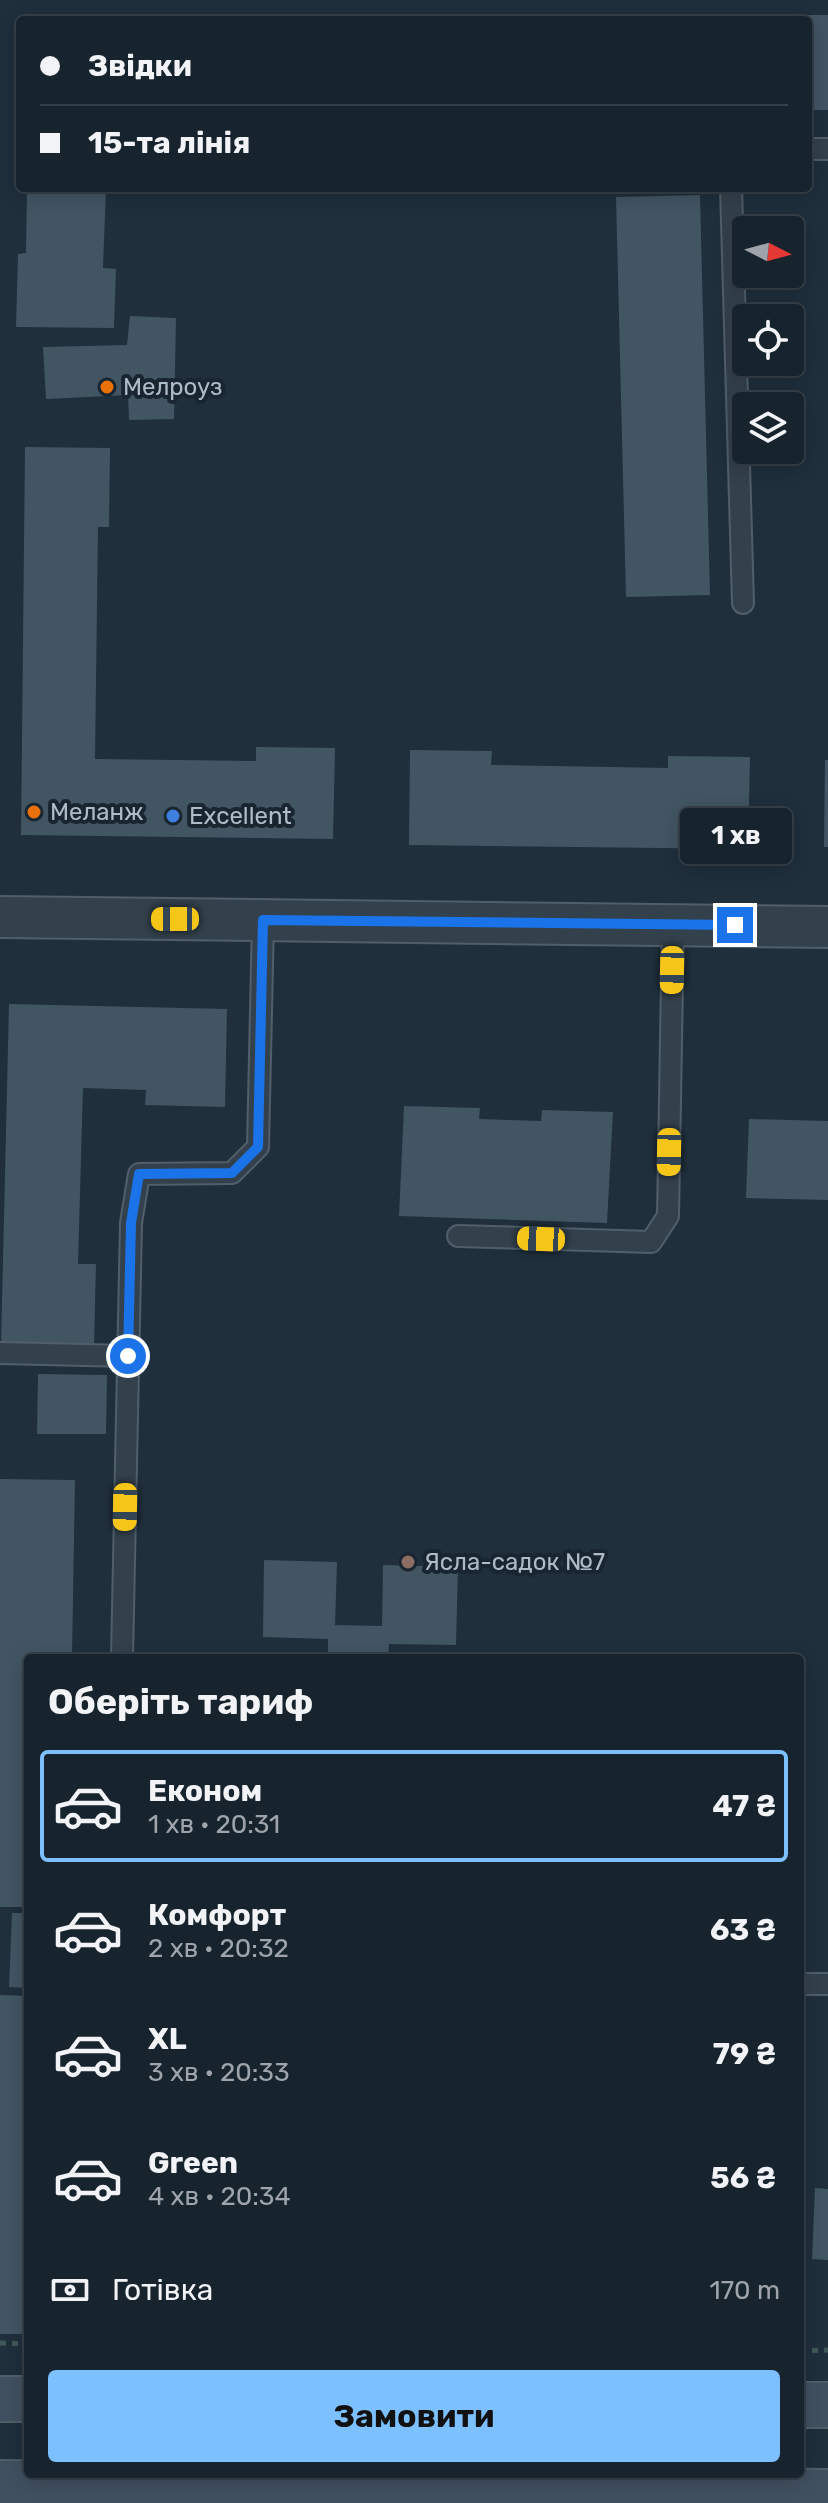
<!DOCTYPE html>
<html lang="uk">
<meta charset="utf-8">
<style>
:root{--surface:#17232d;--page:#202b35;--text:#f1f3f6;--muted:#9ea4aa;--line:#364049;--accent:#7cc0ff}
body{margin:0;font-family:Rubik,sans-serif;background:var(--page);color:var(--text);height:100vh;display:flex;flex-direction:column;font-size:30px;white-space:nowrap}
*{box-sizing:border-box;margin:0}
p{font-size:26px;color:var(--muted)}
.icon{flex:none;width:44px;height:44px;fill:none;stroke:currentColor;stroke-width:2;stroke-linecap:round;stroke-linejoin:round}
.map{position:relative;flex:1;overflow:hidden}
.drawer{position:absolute;left:24px;top:1654px;width:780px;height:824px;display:flex;flex-direction:column;background:var(--surface);border-radius:8px;box-shadow:0 4px 20px #0003,0 0 0 2px var(--line)}
.drawer>*{flex:none}
.banner{position:absolute;left:16px;top:16px;width:796px;height:176px;border-radius:8px;box-shadow:0 4px 20px #0003,0 0 0 2px var(--line);display:grid;align-content:center;height:176px;padding:0 24px;background:var(--surface)}
.needle{width:52px;rotate:96deg}
.fabs{position:absolute;left:732px;top:216px;display:grid;gap:16px}
.fabs a{display:grid;place-items:center;width:72px;height:72px;border-radius:8px;background:var(--surface);box-shadow:0 4px 20px #0003,0 0 0 2px var(--line);font-size:40px}
.end{position:absolute;width:36px;height:36px;margin:-18px;border:10px solid #1a73e8;background:#fff;box-shadow:0 0 0 4px #fff}
.from{border-radius:50%}
.bubble{position:absolute;height:56px;border-radius:8px;background:var(--surface);box-shadow:0 4px 20px #0003,0 0 0 2px var(--line);font-size:26px;font-weight:700;line-height:56px;text-align:center}
.car{position:absolute;width:24px;height:48px;margin:-24px -12px;border-radius:10px;box-shadow:0 0 6px 2px #0007;background:linear-gradient(#f5c518 24%,#345 0 40%,#f5c518 0 76%,#345 0 86%,#f5c518 0)}
.banner b{display:flex;align-items:center;gap:28px;height:76px;font-size:30px}
.banner b+b{border-top:2px solid var(--line)}
.banner i{width:20px;height:20px;background:var(--text)}
ul{padding:0;list-style:none}
li{display:flex;align-items:center;gap:24px;height:112px;margin:0 16px 12px;padding:0 8px;border:4px solid transparent;border-radius:8px}
li div{flex:1}
li b{display:block;font-size:30px}
li em{font-style:normal;font-weight:700}
li.active{border-color:var(--accent)}
li>.icon{width:72px;height:72px;stroke-width:1.5}
h2{padding:0 24px;font-size:36px;line-height:96px}
.pay{display:flex;align-items:center;gap:20px;height:88px;padding:0 24px;font-size:30px}
.pay p{margin-inline-start:auto}
.action{display:flex;gap:16px;margin-top:auto;padding:16px 24px}
.action a{flex:1;height:92px;border-radius:8px;background:var(--accent);color:#111;font-size:32px;font-weight:700;line-height:92px;text-align:center}
.map>svg:first-child{display:block}
.building{fill:#425563}
.lines{fill:none;stroke-linecap:round;stroke-linejoin:round}
.lane-casing{stroke:#515f6a;stroke-width:24}
.street-casing{stroke:#515f6a;stroke-width:44}
.secondary-casing{stroke:#515f6a;stroke-width:48}
.path{stroke:#3f5959;stroke-width:5;stroke-dasharray:6 6;stroke-linecap:butt}
.lane{stroke:#33414c;stroke-width:20}
.street{stroke:#33414c;stroke-width:40}
.secondary{stroke:#415060;stroke-width:44}
.route{stroke:#1a73e8;stroke-width:10}
.food-dot{fill:#e8710a;stroke:#192631;stroke-width:3}
.shop-dot{fill:#3f7fe0;stroke:#192631;stroke-width:3}
.education-dot{fill:#8d6e63;stroke:#192631;stroke-width:3}
.labels{text-anchor:middle;stroke-width:8;stroke-linejoin:round;paint-order:stroke}
.poi-label{font-size:24px;fill:#aebcc8;stroke:#192631;text-anchor:start}
</style>
<div class="map">
<svg width="828" height="2503" viewBox="0 0 828 2503">
<rect width="100%" height="100%" fill="#1f2f3c"/>
<!-- building -->
<g class="building">
<path d="M729,15H828V110H808V20H729Z"/>
<path d="M27,188H106L103,268L116,269L114,328L16,327L18,254L26,253Z"/>
<path d="M700,195L710,595L626,597L616,197Z"/>
<path d="M130,316L176,318L174,419L129,420L128,395L46,399L43,347L127,345Z"/>
<path d="M25,447L110,448L109,527H98L95,759L256,761V747L335,748L333,839L21,835Z"/>
<path d="M410,750L492,751L491,765L668,768V756L750,757L748,849L409,845Z"/>
<path d="M825,760H828V847H824Z"/>
<path d="M9,1004L227,1009L225,1107L145,1105L146,1090L83,1088L78,1264H96L94,1347L1,1345Z"/>
<path d="M404,1106L480,1108L479,1119L541,1121L542,1110L613,1112L607,1223L399,1216Z"/>
<path d="M749,1119L828,1121V1200L746,1198Z"/>
<path d="M38,1374L107,1375L106,1434H37Z"/>
<path d="M0,1479L75,1480L72,1658H28V1907H0Z"/>
<path d="M264,1560L337,1562L335,1625L382,1626L383,1565L458,1567L456,1645L389,1644L388,1658H328V1639L263,1637Z"/>
<path d="M12,1913H28V1988L9,1987Z"/>
<path d="M0,1995L28,1996V2334H0Z"/>
<path d="M815,2188L828,2189V2260L812,2259Z"/>
</g>
<g class="lines">
<!-- lane casing -->
<g class="lane-casing">
<g id="lane">
<path d="M808,149H828"/>
<path d="M731,188L743,603"/>
<path d="M458,1236L651,1242L668,1216L673,925"/>
<path d="M0,1353L128,1356"/>
<path d="M122,1658L131,1223L139,1174L232,1173L258,1147L263,920"/>
<path d="M800,1984H828"/>
</g>
</g>
<!-- street casing -->
<g class="street-casing">
<path id="street" d="M0,917L828,927"/>
</g>
<!-- secondary casing -->
<g class="secondary-casing">
<g id="secondary">
<path d="M0,2399H28"/>
<path d="M800,2405H828"/>
<path d="M0,2483L828,2492"/>
</g>
</g>
<!-- path -->
<g class="path">
<path d="M0,2343L28,2344"/>
<path d="M800,2351L828,2350"/>
</g>
<!-- lane -->
<use href="#lane" class="lane"/>
<!-- street -->
<use href="#street" class="street"/>
<!-- secondary -->
<use href="#secondary" class="secondary"/>
</g>
<g class="lines">
<!-- route -->
<path class="route" d="M128,1356L131,1223L139,1174L232,1173L258,1147L263,920L735,925"/>
</g>
<!-- markers -->
<g class="food-dot">
<circle cx="107" cy="387" r="8"/>
<circle cx="34" cy="812" r="8"/>
</g>
<circle class="shop-dot" cx="173" cy="816" r="8"/>
<circle class="education-dot" cx="408" cy="1562" r="8"/>
<g class="labels">
<!-- poi labels -->
<g class="poi-label">
<text x="123" y="395">Мелроуз</text>
<text x="50" y="820">Меланж</text>
<text x="189" y="824">Excellent</text>
<text x="424" y="1570">Ясла-садок №7</text>
</g>
</g>
</svg>
<div class="fabs">
<a><svg class="needle" viewBox="-14 -14 28 28"><path d="M0-13l5 13h-10z" fill="#e53935"/><path d="M0 13l5-13h-10z" fill="#9ea4aa"/></svg></a>
<a><svg class="icon" aria-label="locate" viewBox="0 0 24 24"><circle cx="12" cy="12" r="6"/><path d="M12 2v4M12 18v4M2 12h4M18 12h4"/></svg></a>
<a><svg class="icon" aria-label="layers" viewBox="0 0 24 24"><path d="M12 4l9 5-9 5-9-5zM3 14l9 5 9-5"/></svg></a>
</div>
<i class="end from" style="left:128px;top:1356px"></i>
<i class="end" style="left:735px;top:925px"></i>
<div class="bubble" style="left:680px;top:808px;width:112px">1 хв</div>
<i class="car" style="left:175px;top:919px;rotate:270deg"></i>
<i class="car" style="left:672px;top:970px;rotate:181deg"></i>
<i class="car" style="left:669px;top:1152px;rotate:181deg"></i>
<i class="car" style="left:541px;top:1239px;rotate:272deg"></i>
<i class="car" style="left:125px;top:1507px;rotate:181deg"></i>
<div class="banner">
<b><i class="from"></i>Звідки</b>
<b><i></i>15-та лінія</b>
</div>
<section class="drawer">
<h2>Оберіть тариф</h2>
<ul>
<li class="active"><svg class="icon" aria-label="car" viewBox="0 0 24 24"><path d="M5 17H2v-5l4-1 3-4h7l3 4 3 1v5h-3M9 17h6M6 11h13"/><circle cx="7" cy="17" r="2"/><circle cx="17" cy="17" r="2"/></svg><div><b>Економ</b><p>1 хв · 20:31</p></div><em>47 ₴</em></li>
<li><svg class="icon" aria-label="car" viewBox="0 0 24 24"><path d="M5 17H2v-5l4-1 3-4h7l3 4 3 1v5h-3M9 17h6M6 11h13"/><circle cx="7" cy="17" r="2"/><circle cx="17" cy="17" r="2"/></svg><div><b>Комфорт</b><p>2 хв · 20:32</p></div><em>63 ₴</em></li>
<li><svg class="icon" aria-label="car" viewBox="0 0 24 24"><path d="M5 17H2v-5l4-1 3-4h7l3 4 3 1v5h-3M9 17h6M6 11h13"/><circle cx="7" cy="17" r="2"/><circle cx="17" cy="17" r="2"/></svg><div><b>XL</b><p>3 хв · 20:33</p></div><em>79 ₴</em></li>
<li><svg class="icon" aria-label="car" viewBox="0 0 24 24"><path d="M5 17H2v-5l4-1 3-4h7l3 4 3 1v5h-3M9 17h6M6 11h13"/><circle cx="7" cy="17" r="2"/><circle cx="17" cy="17" r="2"/></svg><div><b>Green</b><p>4 хв · 20:34</p></div><em>56 ₴</em></li>
</ul>
<div class="pay"><svg class="icon" aria-label="cash" viewBox="0 0 24 24"><path d="M3 7h18v10H3z"/><circle cx="12" cy="12" r="2"/></svg>Готівка<p>170 m</p></div>
<div class="action"><a>Замовити</a></div>
</section>
</div>
